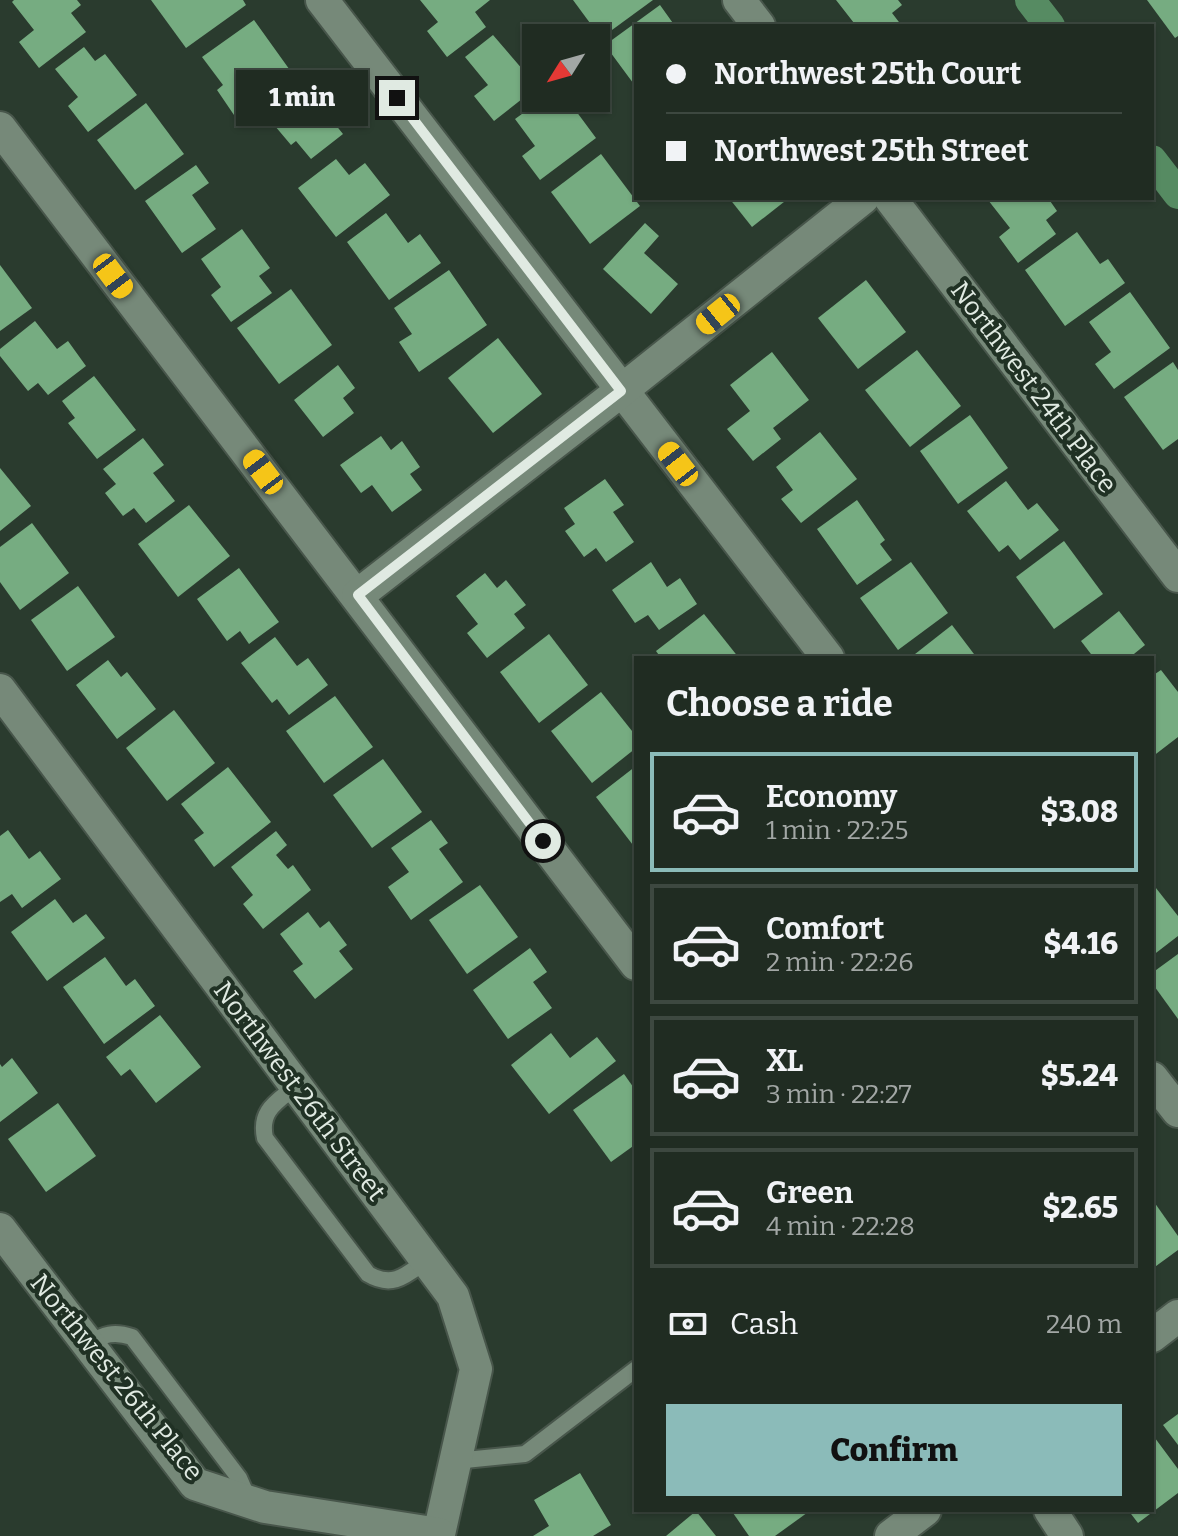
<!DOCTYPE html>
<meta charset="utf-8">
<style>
:root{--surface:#202c22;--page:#2d382f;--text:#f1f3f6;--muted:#a2a7a5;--line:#3d4840;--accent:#8bbbb9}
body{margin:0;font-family:Bitter,serif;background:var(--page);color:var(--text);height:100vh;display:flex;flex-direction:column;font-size:30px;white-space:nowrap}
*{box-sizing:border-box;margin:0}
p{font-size:26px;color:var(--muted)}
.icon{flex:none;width:44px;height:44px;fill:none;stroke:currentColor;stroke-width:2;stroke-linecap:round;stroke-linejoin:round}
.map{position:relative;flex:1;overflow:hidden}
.sheet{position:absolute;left:634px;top:656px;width:520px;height:856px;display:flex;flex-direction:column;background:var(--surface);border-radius:0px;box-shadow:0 2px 6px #0004,0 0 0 2px var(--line)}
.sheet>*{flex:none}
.hud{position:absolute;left:634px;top:24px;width:520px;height:176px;border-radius:0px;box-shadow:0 2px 6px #0004,0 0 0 2px var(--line);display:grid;align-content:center;height:176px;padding:0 32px;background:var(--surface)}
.needle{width:52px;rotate:233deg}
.controls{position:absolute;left:522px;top:24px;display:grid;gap:16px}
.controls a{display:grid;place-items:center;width:88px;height:88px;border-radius:0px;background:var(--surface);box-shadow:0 2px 6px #0004,0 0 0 2px var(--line);font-size:40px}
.end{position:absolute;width:36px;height:36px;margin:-18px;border:10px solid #e0eae2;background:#111;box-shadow:0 0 0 4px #111}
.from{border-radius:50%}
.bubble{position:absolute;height:56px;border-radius:0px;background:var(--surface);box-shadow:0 2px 6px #0004,0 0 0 2px var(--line);font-size:26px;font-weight:800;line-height:56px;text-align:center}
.car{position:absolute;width:24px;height:48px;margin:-24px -12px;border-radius:10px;box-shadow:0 0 6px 2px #0007;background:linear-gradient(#f5c518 24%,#345 0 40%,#f5c518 0 76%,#345 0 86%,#f5c518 0)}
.hud b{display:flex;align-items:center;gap:28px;height:76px;font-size:30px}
.hud b+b{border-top:2px solid var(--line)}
.hud i{width:20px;height:20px;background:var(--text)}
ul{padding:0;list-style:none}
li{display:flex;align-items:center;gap:24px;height:120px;margin:0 16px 12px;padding:0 16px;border:4px solid var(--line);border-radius:0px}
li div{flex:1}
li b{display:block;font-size:30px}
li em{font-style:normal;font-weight:800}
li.selected{border-color:var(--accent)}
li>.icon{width:72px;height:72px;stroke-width:1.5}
h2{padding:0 32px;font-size:36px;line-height:96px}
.pay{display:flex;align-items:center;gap:20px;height:88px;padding:0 32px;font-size:30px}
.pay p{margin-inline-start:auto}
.action{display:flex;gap:16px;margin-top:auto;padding:16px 32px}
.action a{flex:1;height:92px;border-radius:0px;background:var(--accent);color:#111;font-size:32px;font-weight:800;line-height:92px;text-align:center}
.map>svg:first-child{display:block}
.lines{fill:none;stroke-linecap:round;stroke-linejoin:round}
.canal{stroke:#568b62;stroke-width:30}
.building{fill:#76ac81}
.service-casing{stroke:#48564b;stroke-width:20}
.minor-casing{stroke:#48564b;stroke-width:36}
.service{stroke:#768979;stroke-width:16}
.minor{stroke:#768979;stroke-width:32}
.route{stroke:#e0eae2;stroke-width:10}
.labels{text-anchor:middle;stroke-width:8;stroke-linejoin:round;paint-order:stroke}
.street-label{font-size:26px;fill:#e0eae2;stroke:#203124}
</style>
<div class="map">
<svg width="1178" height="1536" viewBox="0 0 1178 1536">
<rect width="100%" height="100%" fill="#2a3b2e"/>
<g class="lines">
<!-- canal -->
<g class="canal">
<path d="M1030,0L1050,26"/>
<path d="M1152,160L1178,194"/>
</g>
</g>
<!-- building -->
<g class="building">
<path d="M14,0H77L81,5L71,13L86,32L39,68L19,42L34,30L12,2Z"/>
<path d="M151,0H243L246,5L186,48Z"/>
<path d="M420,0H490L475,12L486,27L447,57L427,31L438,22Z"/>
<path d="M573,0H653L601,38Z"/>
<path d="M836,0H898L902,5L892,13L902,26H850L854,23Z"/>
<path d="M1147,0H1178V36L1175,38Z"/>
<path d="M660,5L675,26H636V87L605,45Z"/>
<path d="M254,20L292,73L234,115L217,90L223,85L202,57Z"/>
<path d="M493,35L536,85V88L494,121L474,96L488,85L465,57Z"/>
<path d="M84,47L95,61L105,54L137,95L88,132L68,106L78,97L55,69Z"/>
<path d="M302,83L343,134L311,159L296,141L291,145L264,113Z"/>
<path d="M544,98H581L586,104L576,111L596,138L540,180L522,156L535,146L515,119Z"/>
<path d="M146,103L184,154L135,190L97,140Z"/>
<path d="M601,154L640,206L590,244L551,192Z"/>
<path d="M336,159L349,175L365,163L390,195L336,237L298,188Z"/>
<path d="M196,165L209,183L192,195L216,229L182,253L145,201Z"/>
<path d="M729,198H789L752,227Z"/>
<path d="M990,198H1048L1057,211L1046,220L1056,234L1018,263L999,237L1010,228L988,200Z"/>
<path d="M386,213L408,243L420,234L441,263L389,300L347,242Z"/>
<path d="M645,223L659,236L644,253L678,284L651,314L603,269Z"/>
<path d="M242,229L270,268L259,276L272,293L231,322L211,295L221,287L201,259Z"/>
<path d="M1077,232L1100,264L1108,259L1125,283L1065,326L1025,270Z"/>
<path d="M0,265L32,308L0,331Z"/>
<path d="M449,270L487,325L419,372L399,342L412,334L394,308Z"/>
<path d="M866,280L906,332L858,369L818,318Z"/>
<path d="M291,289L332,345L279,384L237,328Z"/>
<path d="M1130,292L1170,348L1114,389L1095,364L1111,352L1089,322Z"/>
<path d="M35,321L57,349L68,341L86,366L48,395L38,383L28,391L0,356V349Z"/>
<path d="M498,338L542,394L493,433L448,378Z"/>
<path d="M917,350L961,406L910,447L865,390Z"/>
<path d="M772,352L809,400L773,428L781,439L753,461L727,429L750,411L730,385Z"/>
<path d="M1173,362L1178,370V439L1163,450L1124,397Z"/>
<path d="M338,365L355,388L343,398L354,413L323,437L294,400Z"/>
<path d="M94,376L136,430L97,459L68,423L75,418L62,401Z"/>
<path d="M970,415L1008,468L958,504L920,451Z"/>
<path d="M820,432L857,479L801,523L781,499L793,490L776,467Z"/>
<path d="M381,436L391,450L402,441L420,467L410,474L422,490L392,512L372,485L361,493L340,465Z"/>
<path d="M143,438L164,465L153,473L175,501L146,523L134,508L123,516L105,493L116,484L103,469Z"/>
<path d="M0,468L31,506L0,531Z"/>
<path d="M605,479L624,505L613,512L634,542L606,562L596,548L584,557L565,531L575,524L564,508Z"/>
<path d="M1006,481L1028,510L1037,503L1059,530L1020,560L1008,545L999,552L967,511Z"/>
<path d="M857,500L885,540L880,544L892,560L857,585L817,529Z"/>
<path d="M189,505L230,556L178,597L138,544Z"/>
<path d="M32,523L69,573L20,610L0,582V547Z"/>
<path d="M1064,541L1103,594L1054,629L1016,577Z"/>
<path d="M651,562L667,587L680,578L697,604L659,630L648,615L635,623L612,590Z"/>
<path d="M911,562L948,613L898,650L860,598Z"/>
<path d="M239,568L279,622L249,644L240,631L227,641L197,599Z"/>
<path d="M485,573L497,588L506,580L526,605L514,614L525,628L487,658L467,633L478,624L456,596Z"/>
<path d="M78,586L115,637L67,671L31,620Z"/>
<path d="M1119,611L1145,645L1129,658H1094L1081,641Z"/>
<path d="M704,614L739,658H661L656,651Z"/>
<path d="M952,625L977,658H910Z"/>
<path d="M549,634L588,685L539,723L500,672Z"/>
<path d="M275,637L297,666L308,658L328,685L289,715L277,699L272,703L241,663Z"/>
<path d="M108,660L121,677L127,672L156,709L117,739L76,685Z"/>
<path d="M1161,670L1178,692V737L1152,757V676Z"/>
<path d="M601,692L636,736V748L592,783L551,731Z"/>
<path d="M335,696L373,747L324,783L286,731Z"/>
<path d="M174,710L215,763L167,801L126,748Z"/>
<path d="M383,759L422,812L372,848L333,795Z"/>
<path d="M636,766V849L596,797Z"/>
<path d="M228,767L271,822L214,867L194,840L204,833L181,804Z"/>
<path d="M431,820L448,843L439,849L463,882L411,920L388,887L409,872L391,848Z"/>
<path d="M8,830L29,859L40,851L61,879L22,908L12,894L0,902V836Z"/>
<path d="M276,831L287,845L276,855L288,869L293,865L311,890L263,929L243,904L253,895L231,867Z"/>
<path d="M1152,883L1178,916V936L1152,956Z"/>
<path d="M480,885L518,937L467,974L429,920Z"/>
<path d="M55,899L73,923L86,914L105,938L47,981L11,932Z"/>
<path d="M308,912L320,928L329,921L347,945L339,951L353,969L315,999L293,971L303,964L280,934Z"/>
<path d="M530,948L547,972L533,982L552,1008L508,1039L473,990Z"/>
<path d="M1178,954V1019L1152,983V973Z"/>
<path d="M105,957L126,986L135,979L155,1006L104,1044L63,987Z"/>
<path d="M160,1015L201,1067L156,1103L130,1069L121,1076L106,1057Z"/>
<path d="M551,1033L570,1058L597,1037L616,1061L549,1114L511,1065Z"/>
<path d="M12,1058L38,1093L0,1122V1064L2,1067Z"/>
<path d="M624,1074L636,1091V1144L611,1162L573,1110Z"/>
<path d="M58,1103L96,1156L46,1192L8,1139Z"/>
<path d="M1152,1199L1178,1236V1250L1152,1269Z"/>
<path d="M1178,1414V1445L1163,1425Z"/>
<path d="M1152,1434L1178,1469V1493L1138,1523L1128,1510H1152Z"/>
<path d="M580,1473L611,1525L593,1536H533L549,1526L534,1500Z"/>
<path d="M731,1510H811L775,1536H749Z"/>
<path d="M696,1511L716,1536H666Z"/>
</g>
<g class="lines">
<!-- service casing -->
<g class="service-casing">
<g id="service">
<path d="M296,1086C277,1102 259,1110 265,1138L368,1274C393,1289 406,1275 427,1260"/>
<path d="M88,1344C104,1334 114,1331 132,1337L239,1478L249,1501"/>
<path d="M455,1461L525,1454L636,1369"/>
</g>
</g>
<!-- minor casing -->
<g class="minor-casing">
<g id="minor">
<path d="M322,0L828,658"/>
<path d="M739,0L759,26"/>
<path d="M0,128L636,964"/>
<path d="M890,198L1178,576"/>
<path d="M358,595L621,391L863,198"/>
<path d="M0,690L453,1296L476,1369L439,1534"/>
<path d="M1152,1078L1178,1111"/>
<path d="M0,1229L195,1484L265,1507L439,1534"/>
<path d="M1152,1336L1178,1316"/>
<path d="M1050,1510L1067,1536"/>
<path d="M891,1536L925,1510"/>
</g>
</g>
<!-- service -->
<use href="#service" class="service"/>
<!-- minor -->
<use href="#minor" class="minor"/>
</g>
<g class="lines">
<!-- route -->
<path class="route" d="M397,98L621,391L358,595L543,841"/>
</g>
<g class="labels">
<!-- street labels -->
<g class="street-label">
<text transform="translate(1034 387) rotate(53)" y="9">Northwest 24th Place</text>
<text transform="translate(300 1091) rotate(53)" y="9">Northwest 26th Street</text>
<text transform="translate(117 1377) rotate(51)" y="9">Northwest 26th Place</text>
</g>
</g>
</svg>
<div class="controls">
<a><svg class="needle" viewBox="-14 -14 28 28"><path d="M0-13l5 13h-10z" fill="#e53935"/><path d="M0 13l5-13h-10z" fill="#a2a7a5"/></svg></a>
</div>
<i class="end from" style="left:543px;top:841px"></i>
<i class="end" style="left:397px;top:98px"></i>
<div class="bubble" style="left:236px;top:70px;width:132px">1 min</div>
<i class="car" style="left:113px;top:276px;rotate:143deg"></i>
<i class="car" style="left:718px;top:314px;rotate:231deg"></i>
<i class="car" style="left:678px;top:464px;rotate:322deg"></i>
<i class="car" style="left:263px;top:472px;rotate:323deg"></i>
<div class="hud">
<b><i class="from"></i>Northwest 25th Court</b>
<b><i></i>Northwest 25th Street</b>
</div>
<section class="sheet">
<h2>Choose a ride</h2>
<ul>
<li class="selected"><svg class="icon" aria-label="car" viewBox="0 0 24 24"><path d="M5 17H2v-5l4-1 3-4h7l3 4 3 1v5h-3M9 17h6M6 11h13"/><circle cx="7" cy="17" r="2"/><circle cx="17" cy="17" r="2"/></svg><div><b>Economy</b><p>1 min · 22:25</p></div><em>$3.08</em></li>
<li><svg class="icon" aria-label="car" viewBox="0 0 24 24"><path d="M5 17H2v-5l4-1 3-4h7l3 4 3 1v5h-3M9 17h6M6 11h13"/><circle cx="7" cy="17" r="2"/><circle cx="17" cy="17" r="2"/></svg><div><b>Comfort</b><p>2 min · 22:26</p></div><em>$4.16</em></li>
<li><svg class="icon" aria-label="car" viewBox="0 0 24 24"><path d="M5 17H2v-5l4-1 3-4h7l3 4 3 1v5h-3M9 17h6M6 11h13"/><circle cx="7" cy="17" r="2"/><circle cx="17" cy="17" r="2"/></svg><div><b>XL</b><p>3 min · 22:27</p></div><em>$5.24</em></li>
<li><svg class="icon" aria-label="car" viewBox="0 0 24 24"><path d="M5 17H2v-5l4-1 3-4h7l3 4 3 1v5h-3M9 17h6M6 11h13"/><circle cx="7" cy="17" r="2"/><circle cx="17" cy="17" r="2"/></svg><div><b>Green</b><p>4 min · 22:28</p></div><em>$2.65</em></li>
</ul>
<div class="pay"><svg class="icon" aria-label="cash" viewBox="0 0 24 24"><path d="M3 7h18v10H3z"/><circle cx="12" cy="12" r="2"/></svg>Cash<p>240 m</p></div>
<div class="action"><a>Confirm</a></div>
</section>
</div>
